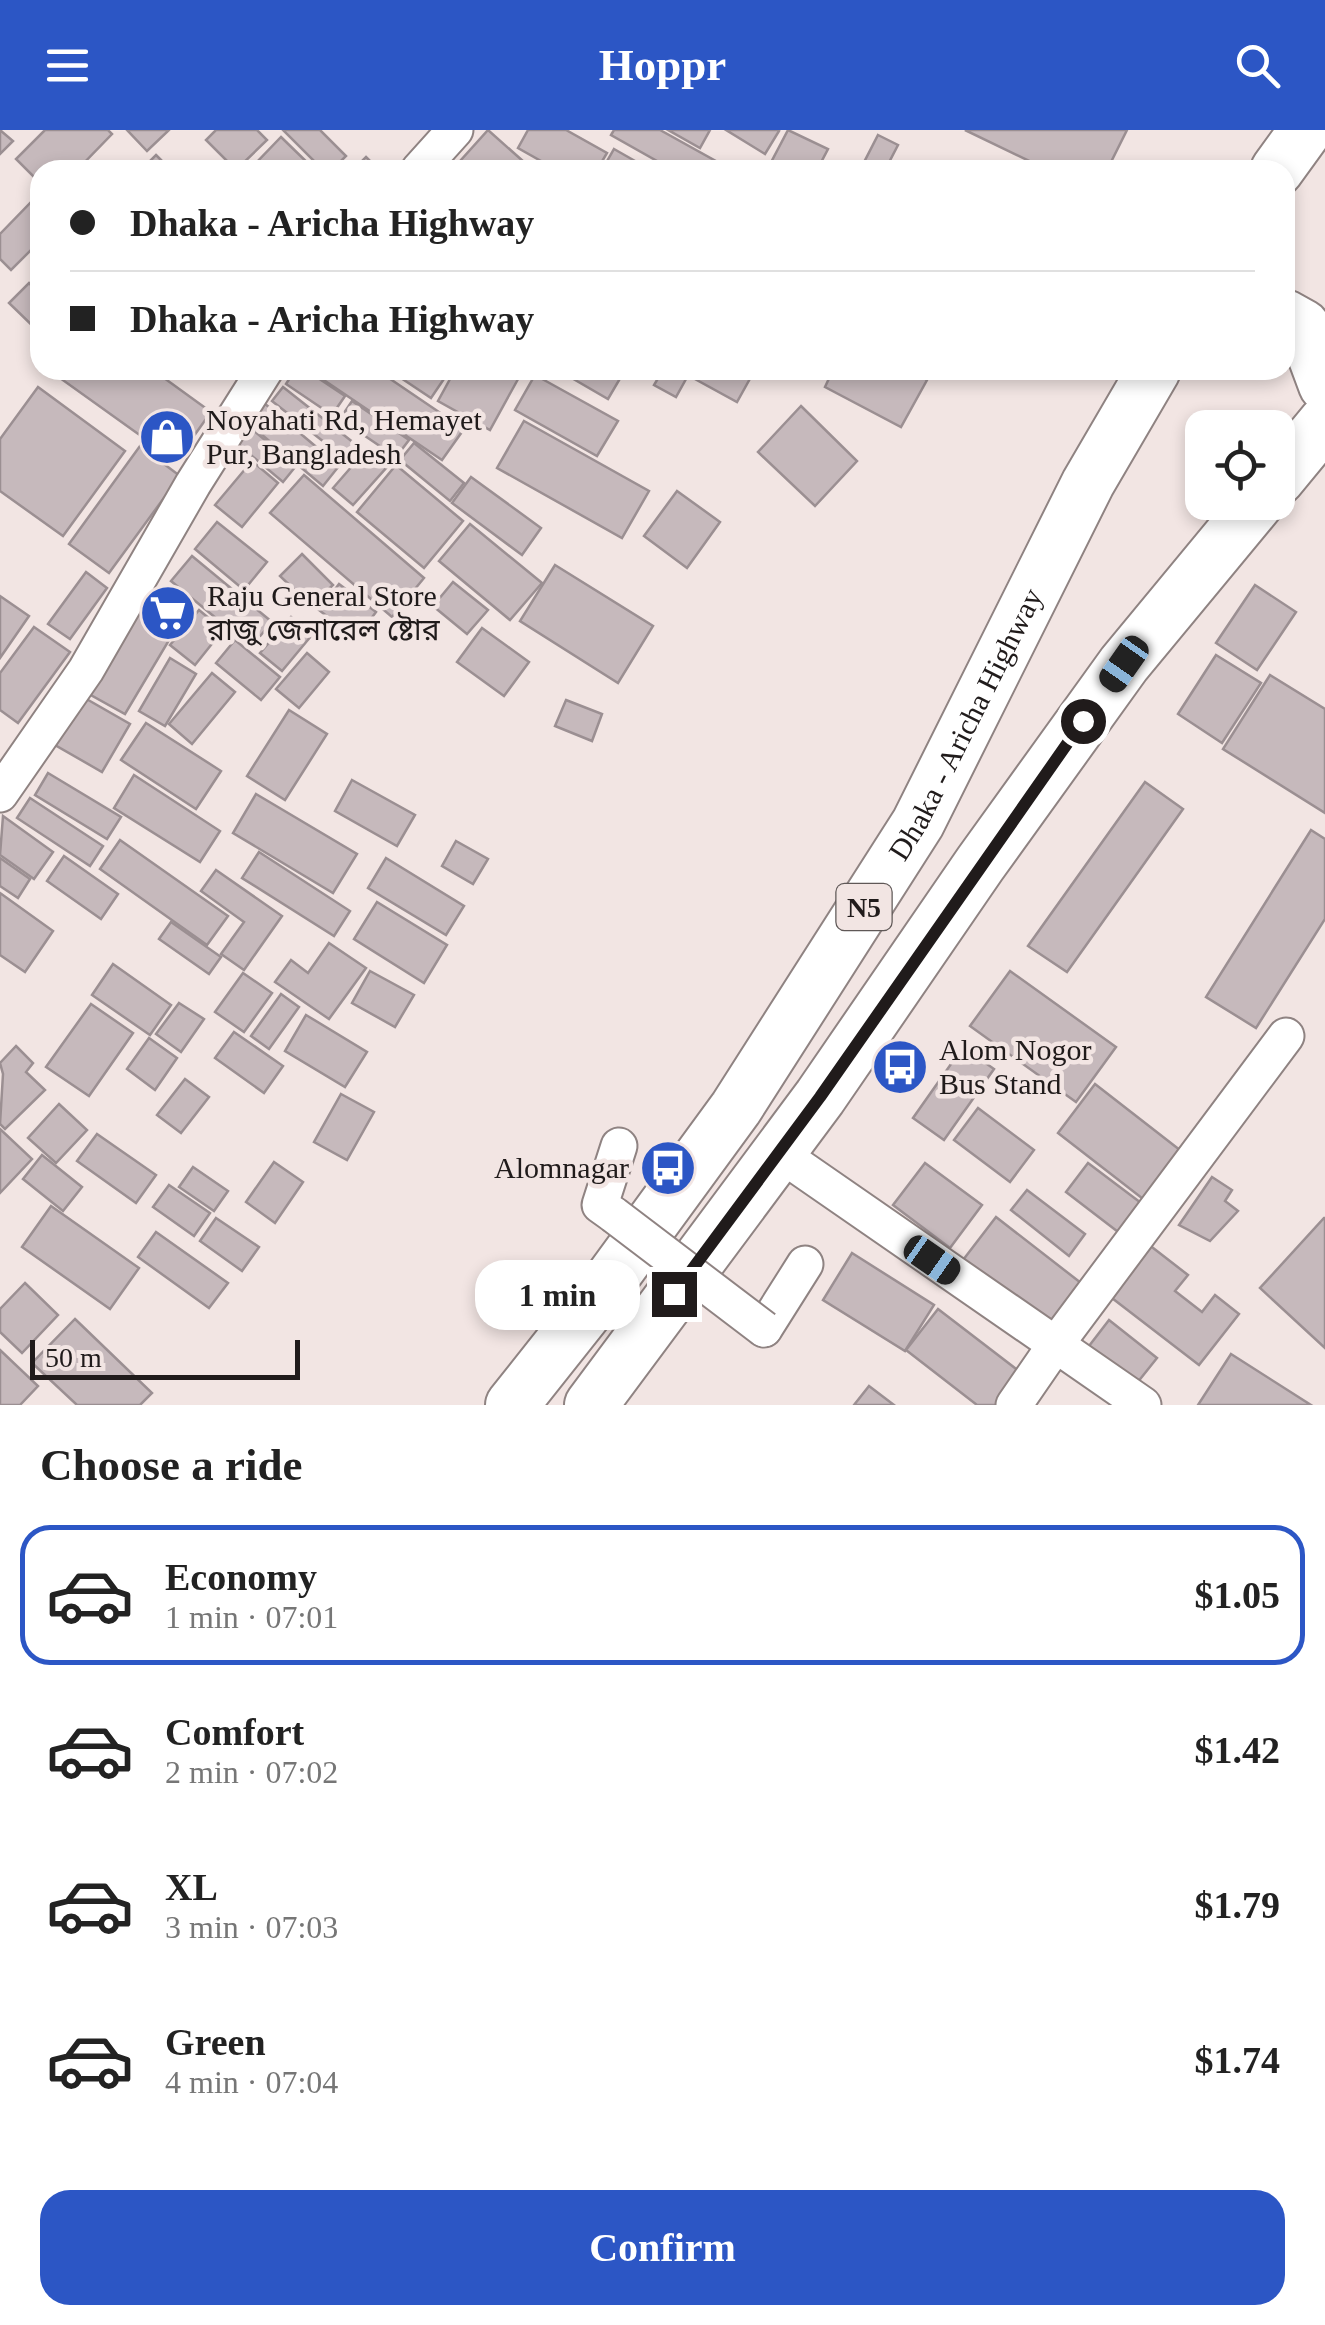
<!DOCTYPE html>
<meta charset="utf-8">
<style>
:root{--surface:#fff;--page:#f2f2f2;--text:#222;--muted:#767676;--line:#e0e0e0;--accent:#2c56c5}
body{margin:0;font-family:"Times New Roman","Noto Sans Bengali",serif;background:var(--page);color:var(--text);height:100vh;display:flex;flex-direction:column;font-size:38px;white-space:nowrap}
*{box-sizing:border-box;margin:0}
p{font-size:32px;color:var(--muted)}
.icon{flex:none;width:55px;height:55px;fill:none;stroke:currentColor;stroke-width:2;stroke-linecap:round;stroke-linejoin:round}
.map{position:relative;height:1275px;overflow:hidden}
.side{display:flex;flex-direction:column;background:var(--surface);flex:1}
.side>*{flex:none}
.guide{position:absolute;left:30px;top:30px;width:1265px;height:220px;border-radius:30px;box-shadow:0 5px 15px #0003;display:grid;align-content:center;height:220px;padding:0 40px;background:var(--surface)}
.fabs{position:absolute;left:1185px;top:280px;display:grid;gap:20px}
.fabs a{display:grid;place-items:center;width:110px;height:110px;border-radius:20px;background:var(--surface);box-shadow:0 5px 15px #0003;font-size:50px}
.scale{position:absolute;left:30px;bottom:25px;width:270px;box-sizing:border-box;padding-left:10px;border:5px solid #201b1b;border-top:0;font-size:28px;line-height:35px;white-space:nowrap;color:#201b1b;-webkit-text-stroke:8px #f2e5e3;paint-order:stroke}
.end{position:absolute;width:45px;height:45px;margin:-22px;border:12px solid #201b1b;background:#fff;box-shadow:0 0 0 5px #fff}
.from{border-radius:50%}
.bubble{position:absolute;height:70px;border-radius:30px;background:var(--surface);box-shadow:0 5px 15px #0003;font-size:32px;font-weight:600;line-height:70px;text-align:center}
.car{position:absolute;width:30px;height:60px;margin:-30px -15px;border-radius:12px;box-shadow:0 0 8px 2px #0007;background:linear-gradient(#222 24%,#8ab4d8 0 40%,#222 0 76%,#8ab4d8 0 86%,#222 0)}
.guide b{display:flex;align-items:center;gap:35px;height:95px;font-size:38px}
.guide b+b{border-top:2px solid var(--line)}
.guide i{width:25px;height:25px;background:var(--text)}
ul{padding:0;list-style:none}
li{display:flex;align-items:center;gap:30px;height:140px;margin:0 20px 15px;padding:0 20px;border:5px solid transparent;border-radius:30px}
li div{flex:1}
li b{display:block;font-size:38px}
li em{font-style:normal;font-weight:600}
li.on{border-color:var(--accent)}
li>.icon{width:90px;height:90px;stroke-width:1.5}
h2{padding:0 40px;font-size:45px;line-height:120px}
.button{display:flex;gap:20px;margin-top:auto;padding:20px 40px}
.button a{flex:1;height:115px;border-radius:30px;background:var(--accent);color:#fff;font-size:40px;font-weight:600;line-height:115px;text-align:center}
header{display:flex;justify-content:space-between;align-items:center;height:130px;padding:0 40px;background:var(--accent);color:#fff;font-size:45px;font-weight:600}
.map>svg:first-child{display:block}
.building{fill:#c6b9bc;stroke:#9b8f92;stroke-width:2.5}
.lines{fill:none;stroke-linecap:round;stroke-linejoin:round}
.minor-casing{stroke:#8f8382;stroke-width:39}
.highway-casing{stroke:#8f8382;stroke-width:56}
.minor{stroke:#fff;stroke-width:35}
.highway{stroke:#fff;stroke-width:52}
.minor-bridge-casing{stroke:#8f8382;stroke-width:39;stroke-linecap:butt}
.minor-bridge{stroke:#fff;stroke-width:35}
.route{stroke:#201b1b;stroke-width:12}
.labels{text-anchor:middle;stroke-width:9;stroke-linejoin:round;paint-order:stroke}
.shield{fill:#f2e5e3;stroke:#5f5857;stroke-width:2.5}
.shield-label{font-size:28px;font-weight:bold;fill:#201b1b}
.poi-label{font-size:30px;fill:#201b1b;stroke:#f2e5e3;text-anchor:start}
.street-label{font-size:30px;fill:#201b1b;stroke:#f2e5e3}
</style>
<header><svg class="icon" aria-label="menu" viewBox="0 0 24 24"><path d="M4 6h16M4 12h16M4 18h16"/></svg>Hoppr<svg class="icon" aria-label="search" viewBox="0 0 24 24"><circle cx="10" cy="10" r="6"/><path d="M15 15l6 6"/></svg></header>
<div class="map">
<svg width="1325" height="1275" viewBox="0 0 1325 1275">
<rect width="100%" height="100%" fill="#f2e5e3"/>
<!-- building -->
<g class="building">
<path d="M0,0L13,11L0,24Z"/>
<path d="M45,0H108L112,4L77,40H40V53L16,29Z"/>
<path d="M127,0H169L147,21Z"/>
<path d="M216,0H257L267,10L236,40L206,10Z"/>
<path d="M283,0H320L346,26L332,40H323Z"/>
<path d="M488,0L533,40H452Z"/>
<path d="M528,0H566L607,23L597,40H557L518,18Z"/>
<path d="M614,0H660L732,40H673L611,5Z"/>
<path d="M668,0H710L700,18Z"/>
<path d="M726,0H777L779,1L765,24Z"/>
<path d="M788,0L828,19L817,40H767Z"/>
<path d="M965,0H1127L1107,40H1048Z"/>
<path d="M878,5L898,15L885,40H860Z"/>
<path d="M281,7L315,40H263L256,33Z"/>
<path d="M614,19L649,39L648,40H602Z"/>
<path d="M156,25L171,40H141Z"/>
<path d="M366,27L379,40H353Z"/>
<path d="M37,66L40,111L11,140L0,129V104Z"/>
<path d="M29,153L40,164V203L9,173Z"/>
<path d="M55,240H153L211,282L176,331L53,243Z"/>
<path d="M295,240H306L345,266L332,285L286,254Z"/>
<path d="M309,240H377L464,299L442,330Z"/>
<path d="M389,240H450L431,268Z"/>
<path d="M455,240H523L490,300L438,271Z"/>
<path d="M558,240H625L608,269Z"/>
<path d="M663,240H691L676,267L654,255Z"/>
<path d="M700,240H743L752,245L737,272L695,249Z"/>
<path d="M833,240H908L927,250L901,297L825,257Z"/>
<path d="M535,245L618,291L597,326L515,280Z"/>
<path d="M38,257L125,321L63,406L0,361V309Z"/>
<path d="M283,257L359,317L348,331L272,271Z"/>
<path d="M352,271L409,310L396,327L340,289Z"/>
<path d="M264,273L339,336L323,356L248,293Z"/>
<path d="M801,276L857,331L815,376L758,322Z"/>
<path d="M524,291L649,361L622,408L497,338Z"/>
<path d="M247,295L296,336L283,352L233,310Z"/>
<path d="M414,313L464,353L450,371L400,330Z"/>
<path d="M140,316L180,346L109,443L69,414Z"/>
<path d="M367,319L387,337L353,375L333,358Z"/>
<path d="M252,331L278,353L242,397L215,375Z"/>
<path d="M396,335L463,391L424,438L357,382Z"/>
<path d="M304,345L424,448L392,487L270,383Z"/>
<path d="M471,347L541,398L522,425L452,373Z"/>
<path d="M677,361L720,392L687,438L644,406Z"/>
<path d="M217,392L267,432L244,460L195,419Z"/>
<path d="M470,394L542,453L510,490L439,431Z"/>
<path d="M302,424L333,455L311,476L280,446Z"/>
<path d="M192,426L272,492L251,517L171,451Z"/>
<path d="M555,435L653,496L618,553L520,491Z"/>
<path d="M86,442L107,458L70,509L48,494Z"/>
<path d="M453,452L488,480L467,504L433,476Z"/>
<path d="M339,454L376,482L356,509L319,480Z"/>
<path d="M1255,455L1296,482L1257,540L1216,513Z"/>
<path d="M149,464L184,485L125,584L89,564Z"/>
<path d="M0,466L29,486L0,528Z"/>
<path d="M199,480L223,500L195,535L170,515Z"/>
<path d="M291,487L312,505L282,541L260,523Z"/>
<path d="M34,497L70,522L18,593L0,580V543Z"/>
<path d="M482,498L529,532L504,566L457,532Z"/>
<path d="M235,510L280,547L261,570L216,533Z"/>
<path d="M307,523L329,542L299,578L276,559Z"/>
<path d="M1216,525L1261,553L1222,613L1178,584Z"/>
<path d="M170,528L196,544L165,596L139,581Z"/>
<path d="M212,543L235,562L192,614L169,594Z"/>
<path d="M1270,545L1325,579V683L1223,619Z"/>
<path d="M76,563L130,594L102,642L48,611Z"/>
<path d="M566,570L602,584L592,611L555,596Z"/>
<path d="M289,580L327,604L285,670L247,646Z"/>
<path d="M146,593L221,641L196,679L121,630Z"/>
<path d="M48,643L121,687L107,709L35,665Z"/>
<path d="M134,645L220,701L200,732L114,678Z"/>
<path d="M352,650L415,685L397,716L335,681Z"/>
<path d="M1145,652L1183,679L1067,842L1028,816Z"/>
<path d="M256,664L357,724L333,763L233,703Z"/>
<path d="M30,668L103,716L90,736L17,688Z"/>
<path d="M3,686L53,722L34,749L0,725Z"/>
<path d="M1311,700L1325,709V789L1256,898L1206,867Z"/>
<path d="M120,710L228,786L207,815L100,739Z"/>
<path d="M456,711L488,729L473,754L442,736Z"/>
<path d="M259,722L350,781L334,806L242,748Z"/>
<path d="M64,726L118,764L101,789L47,751Z"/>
<path d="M0,728L30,749L18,768L0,756Z"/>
<path d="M386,728L464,776L446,805L368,758Z"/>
<path d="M216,740L282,786L244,840L221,824L244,792L201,761Z"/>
<path d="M0,763L53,801L25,842L0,825Z"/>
<path d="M377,772L447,815L424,853L354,809Z"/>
<path d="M171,792L221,827L209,844L159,809Z"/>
<path d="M329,813L366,838L329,889L275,852L291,830L308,843Z"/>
<path d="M113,834L171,875L150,905L92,865Z"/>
<path d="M370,841L414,865L395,897L352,873Z"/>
<path d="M1010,841L1116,917L1076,972L970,896Z"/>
<path d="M243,843L272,863L244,902L215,882Z"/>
<path d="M281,864L299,877L269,919L251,906Z"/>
<path d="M179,873L204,889L181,922L156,904Z"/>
<path d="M91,874L133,903L89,966L46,937Z"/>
<path d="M306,885L367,922L345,957L285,921Z"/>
<path d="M234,902L283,936L264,963L215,928Z"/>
<path d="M149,908L177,928L155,960L127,939Z"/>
<path d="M16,916L33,933L26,942L45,960L5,999L0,994L3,944L0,933Z"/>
<path d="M963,917L994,939L944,1010L913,988Z"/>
<path d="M185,949L209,967L181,1003L157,985Z"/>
<path d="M1095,954L1185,1024L1147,1072L1058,1003Z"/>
<path d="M341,964L374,982L347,1030L314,1012Z"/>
<path d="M59,974L87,1000L56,1033L28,1008Z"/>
<path d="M978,978L1034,1020L1010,1052L954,1010Z"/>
<path d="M0,999L32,1029L0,1063Z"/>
<path d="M97,1004L156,1045L136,1073L77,1031Z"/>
<path d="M42,1025L82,1057L63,1081L23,1049Z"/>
<path d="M274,1032L303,1052L275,1093L246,1072Z"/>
<path d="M925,1033L982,1075L950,1118L893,1075Z"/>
<path d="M1088,1033L1149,1079L1126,1108L1066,1062Z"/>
<path d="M193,1037L228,1061L214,1081L179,1057Z"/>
<path d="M1212,1047L1232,1060L1225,1071L1238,1081L1210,1111L1179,1095Z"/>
<path d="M169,1055L210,1083L194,1106L153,1077Z"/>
<path d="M1027,1060L1085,1104L1069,1126L1011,1080Z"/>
<path d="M51,1076L139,1138L110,1179L22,1117Z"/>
<path d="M996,1087L1081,1153L1048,1195L963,1130Z"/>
<path d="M216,1088L259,1117L242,1141L200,1111Z"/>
<path d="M1324,1088H1325V1218L1260,1158Z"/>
<path d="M156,1102L228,1153L209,1178L138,1127Z"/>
<path d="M1148,1114L1188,1145L1175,1161L1202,1182L1215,1165L1239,1184L1199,1235L1108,1165Z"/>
<path d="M852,1123L934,1175L905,1221L823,1170Z"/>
<path d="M25,1153L58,1185L22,1223L0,1202V1179Z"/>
<path d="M938,1179L1024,1245L1002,1275H977L906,1220Z"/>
<path d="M75,1189L152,1263L140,1275H77L32,1233Z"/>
<path d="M1109,1190L1157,1228L1137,1253L1089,1216Z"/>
<path d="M0,1220L38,1256L20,1275H0Z"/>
<path d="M1231,1224L1311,1275H1198Z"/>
<path d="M869,1256L894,1275H854Z"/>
</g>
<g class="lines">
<!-- minor casing -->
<g class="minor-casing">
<g id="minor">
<path d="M419,40L455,0"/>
<path d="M0,664L86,540L193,354L265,240"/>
<path d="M779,1023L1143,1275"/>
<path d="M614,1085L600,1075L619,1016"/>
<path d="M764,1199L805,1134"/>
<path d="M1014,1275L1056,1214L1286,906"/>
</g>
</g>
<!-- highway casing -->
<g class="highway-casing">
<g id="highway">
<path d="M1277,40L1306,0"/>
<path d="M1285,186L1303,196L1325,255"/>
<path d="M1278,349L1325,292"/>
<path id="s1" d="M512,1275L600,1164L736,978L918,693L1088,353L1154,240"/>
<path d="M591,1275L820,967L980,734L1124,534L1258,372"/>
</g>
</g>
<!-- minor -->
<use href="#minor" class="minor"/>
<!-- highway -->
<use href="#highway" class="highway"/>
<!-- minor-bridge casing -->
<g class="minor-bridge-casing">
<path id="minor-bridge" d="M614,1085L764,1199"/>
</g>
<!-- minor-bridge -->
<use href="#minor-bridge" class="minor-bridge"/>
</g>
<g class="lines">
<!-- route -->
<path class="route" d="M674,1164L820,967L1083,591"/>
</g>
<!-- icons -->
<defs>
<g id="shop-disc" transform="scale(2.875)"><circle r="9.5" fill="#2c56c5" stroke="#f2e5e3"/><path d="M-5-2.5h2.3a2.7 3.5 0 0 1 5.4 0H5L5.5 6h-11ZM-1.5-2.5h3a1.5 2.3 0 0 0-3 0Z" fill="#fff"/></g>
<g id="supermarket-disc" transform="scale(2.875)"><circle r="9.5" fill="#2c56c5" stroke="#f2e5e3"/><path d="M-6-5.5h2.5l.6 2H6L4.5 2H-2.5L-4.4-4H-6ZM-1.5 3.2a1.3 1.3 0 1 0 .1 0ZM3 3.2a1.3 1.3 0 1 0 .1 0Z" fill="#fff"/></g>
<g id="bus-disc" transform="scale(2.875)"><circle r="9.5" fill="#2c56c5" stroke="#f2e5e3"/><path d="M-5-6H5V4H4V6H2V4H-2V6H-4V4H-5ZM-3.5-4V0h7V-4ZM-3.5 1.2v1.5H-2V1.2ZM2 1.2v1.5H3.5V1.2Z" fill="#fff"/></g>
</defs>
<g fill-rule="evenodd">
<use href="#shop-disc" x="167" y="307"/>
<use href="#supermarket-disc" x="168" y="483"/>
<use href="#bus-disc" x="900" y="937"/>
<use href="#bus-disc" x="668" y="1038"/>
</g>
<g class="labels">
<!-- shield labels -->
<rect class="shield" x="836.5" y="754" width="55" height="46" rx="8"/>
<g class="shield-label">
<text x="864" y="787">N5</text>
</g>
<!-- poi labels -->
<g class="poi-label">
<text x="206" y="300">Noyahati Rd, Hemayet<tspan x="206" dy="34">Pur, Bangladesh</tspan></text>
<text x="207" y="476">Raju General Store<tspan x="207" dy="34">রাজু জেনারেল ষ্টোর</tspan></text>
<text x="939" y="930">Alom Nogor<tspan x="939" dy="34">Bus Stand</tspan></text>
<text x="629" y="1048" text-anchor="end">Alomnagar</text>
</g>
<!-- street labels -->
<g class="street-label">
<text dy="10" stroke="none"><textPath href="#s1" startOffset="820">Dhaka - Aricha Highway</textPath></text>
</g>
</g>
</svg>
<div class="fabs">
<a><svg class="icon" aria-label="locate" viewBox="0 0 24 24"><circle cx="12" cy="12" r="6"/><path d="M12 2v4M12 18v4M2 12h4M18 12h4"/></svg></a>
</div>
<div class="scale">50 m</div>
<i class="end from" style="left:1083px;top:591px"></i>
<i class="end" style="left:674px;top:1164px"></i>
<div class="bubble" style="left:475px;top:1130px;width:165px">1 min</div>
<i class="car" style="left:1124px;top:534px;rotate:215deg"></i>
<i class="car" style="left:932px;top:1130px;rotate:125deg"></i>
<div class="guide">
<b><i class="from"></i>Dhaka - Aricha Highway</b>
<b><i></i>Dhaka - Aricha Highway</b>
</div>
</div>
<section class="side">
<h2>Choose a ride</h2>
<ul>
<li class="on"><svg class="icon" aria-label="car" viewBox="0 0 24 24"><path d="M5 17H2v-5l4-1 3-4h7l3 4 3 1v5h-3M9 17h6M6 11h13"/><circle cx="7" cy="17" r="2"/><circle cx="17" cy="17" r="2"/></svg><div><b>Economy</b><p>1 min · 07:01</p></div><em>$1.05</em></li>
<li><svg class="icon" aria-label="car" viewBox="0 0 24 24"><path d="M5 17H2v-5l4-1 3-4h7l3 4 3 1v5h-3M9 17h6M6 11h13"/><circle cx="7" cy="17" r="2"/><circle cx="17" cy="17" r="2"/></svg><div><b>Comfort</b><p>2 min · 07:02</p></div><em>$1.42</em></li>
<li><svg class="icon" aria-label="car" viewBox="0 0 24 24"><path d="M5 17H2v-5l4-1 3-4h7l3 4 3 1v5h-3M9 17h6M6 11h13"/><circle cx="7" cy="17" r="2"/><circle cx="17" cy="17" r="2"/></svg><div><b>XL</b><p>3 min · 07:03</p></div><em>$1.79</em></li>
<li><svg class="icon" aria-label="car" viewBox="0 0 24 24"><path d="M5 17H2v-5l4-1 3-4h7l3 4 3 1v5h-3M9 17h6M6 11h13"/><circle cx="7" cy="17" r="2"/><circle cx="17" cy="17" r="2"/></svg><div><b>Green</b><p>4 min · 07:04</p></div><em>$1.74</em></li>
</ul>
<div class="button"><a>Confirm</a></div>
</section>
